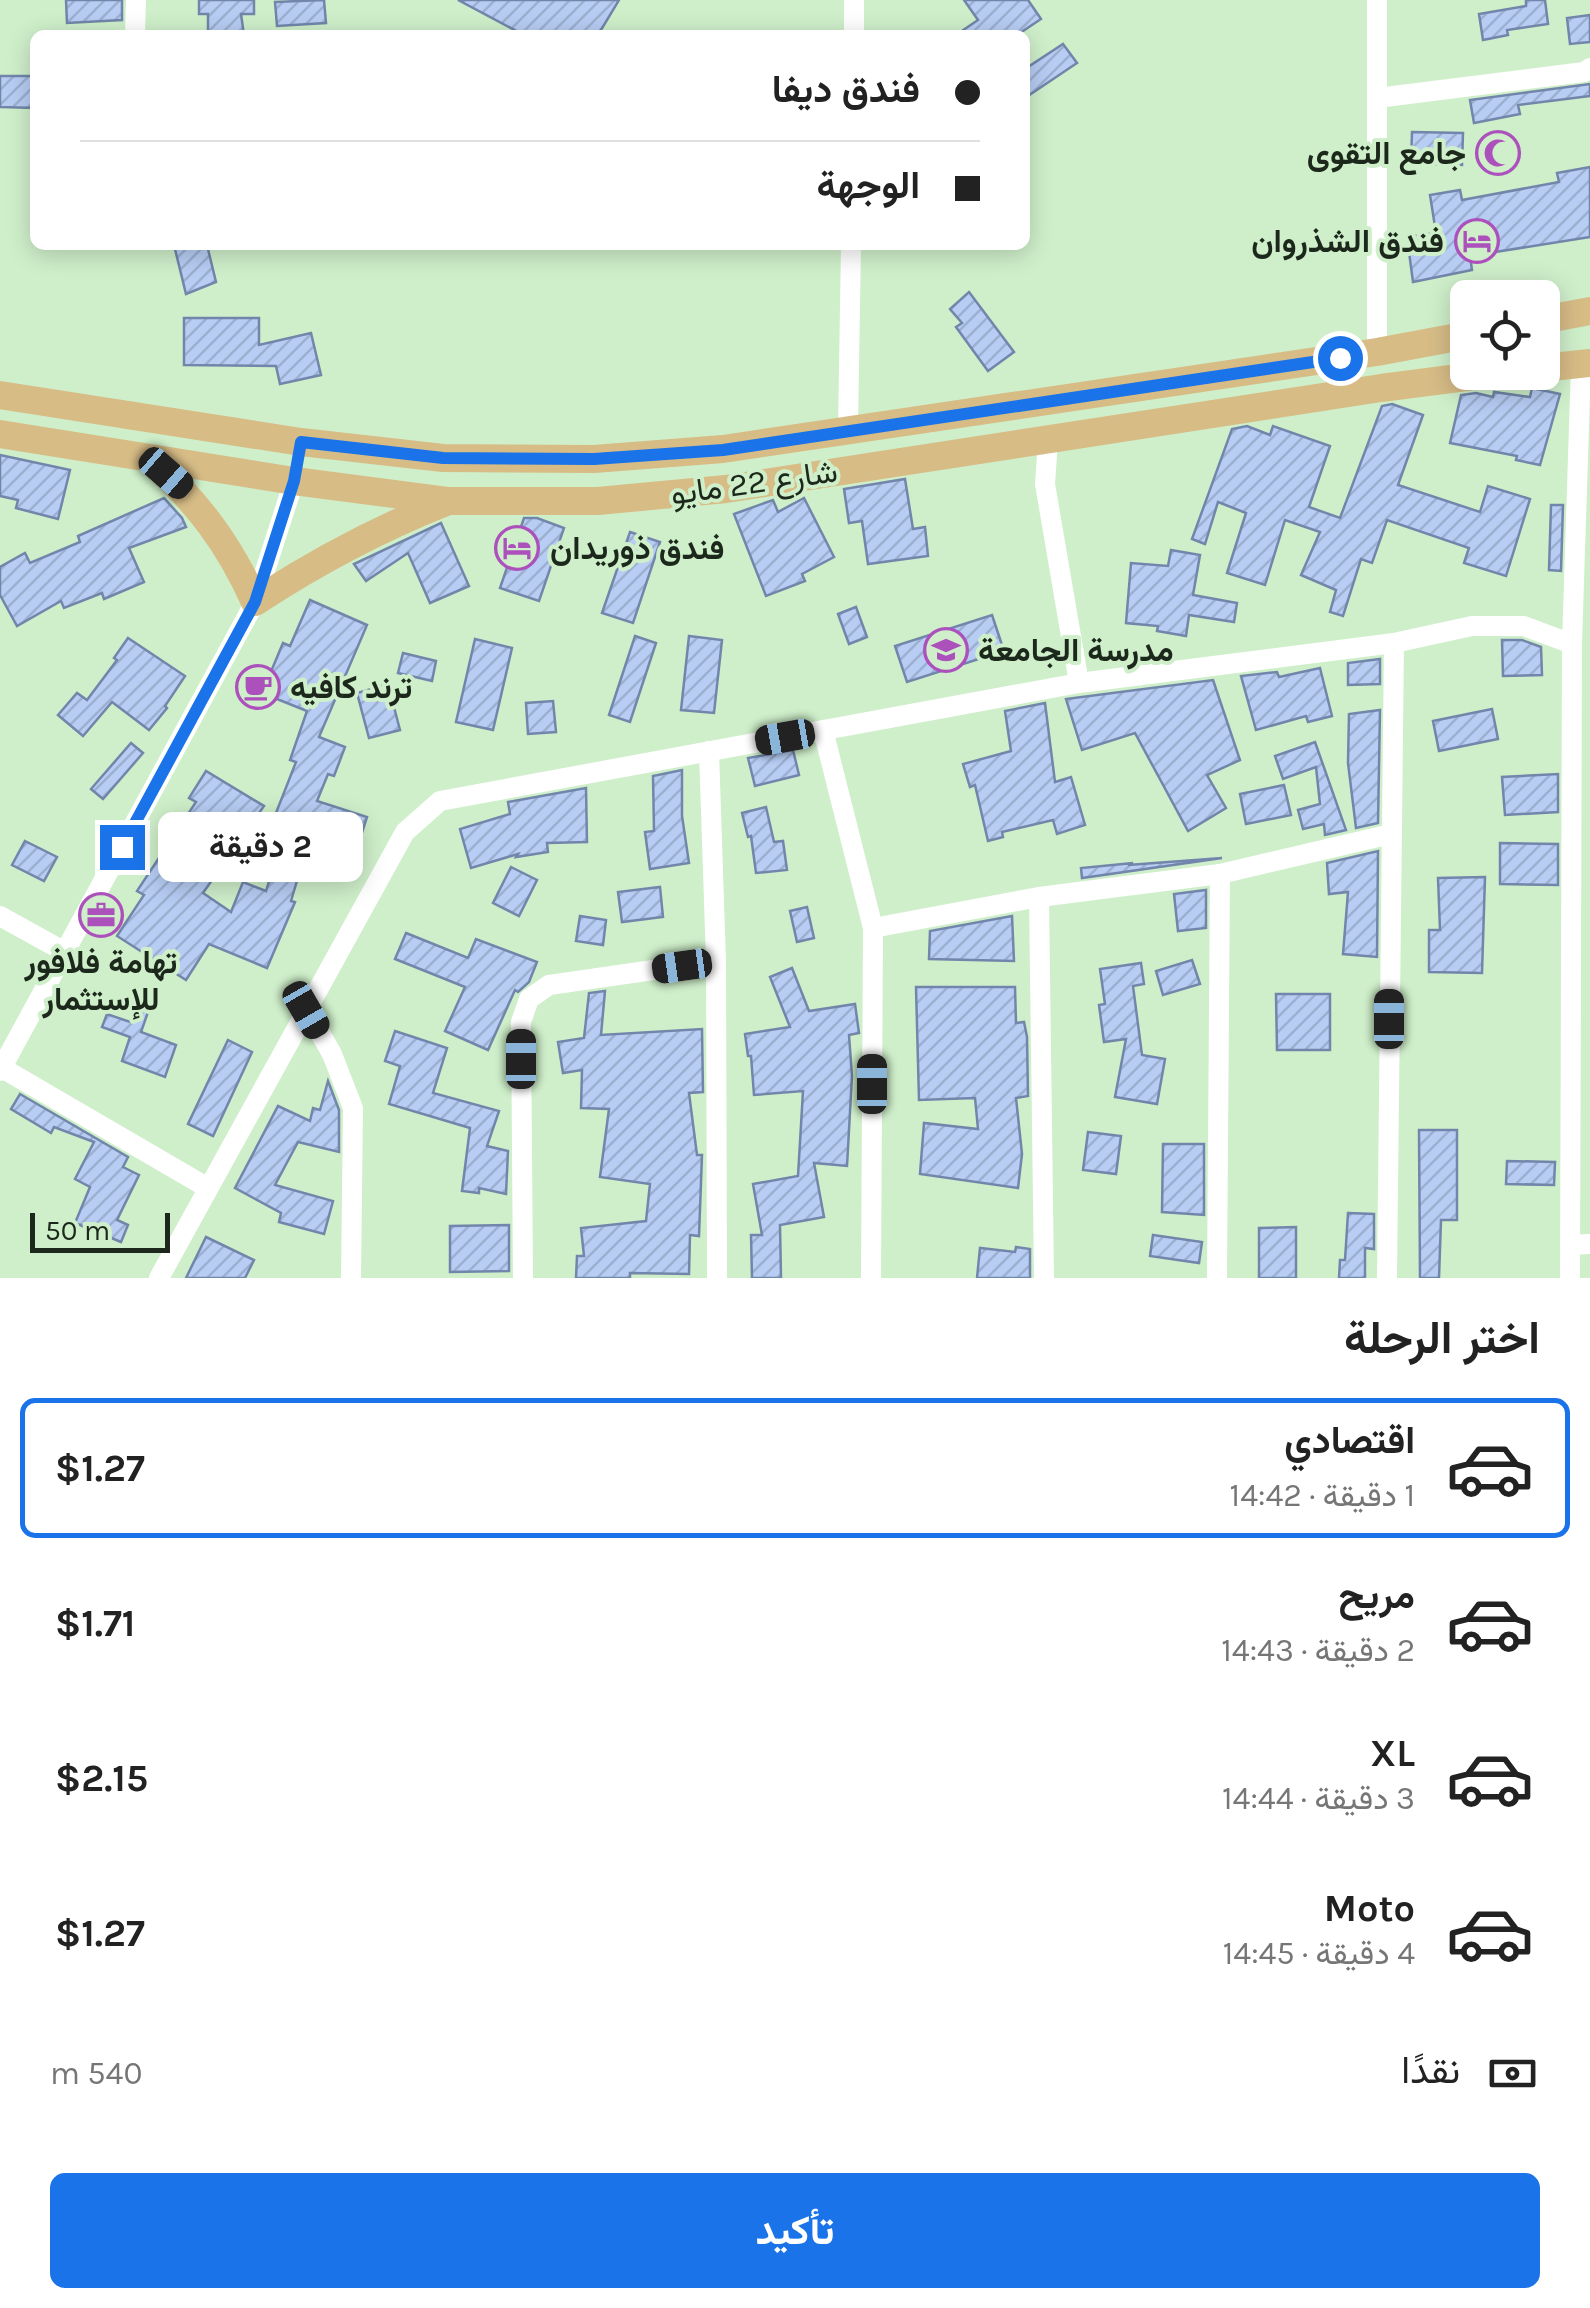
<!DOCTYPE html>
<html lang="ar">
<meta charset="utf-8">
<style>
:root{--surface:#fff;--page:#f6f6f6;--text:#222;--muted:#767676;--line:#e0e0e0;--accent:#1a73e8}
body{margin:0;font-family:Karla,Vazirmatn,sans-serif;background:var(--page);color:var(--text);direction:rtl;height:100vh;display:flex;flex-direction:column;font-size:38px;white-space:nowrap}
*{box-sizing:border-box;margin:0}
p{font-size:32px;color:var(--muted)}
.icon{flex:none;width:55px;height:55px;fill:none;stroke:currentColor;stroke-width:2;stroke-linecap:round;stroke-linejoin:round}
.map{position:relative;height:1278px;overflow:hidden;direction:ltr}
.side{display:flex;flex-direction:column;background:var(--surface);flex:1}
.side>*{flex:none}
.guide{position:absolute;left:30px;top:30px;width:1000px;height:220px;border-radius:15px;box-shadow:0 5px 25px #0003;direction:rtl;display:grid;align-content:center;height:220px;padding:0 50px;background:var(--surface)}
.tools{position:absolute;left:1450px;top:280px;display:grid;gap:20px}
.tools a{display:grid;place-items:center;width:110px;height:110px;border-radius:15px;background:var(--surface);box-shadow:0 5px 25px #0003;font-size:50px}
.scale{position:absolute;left:30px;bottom:25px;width:140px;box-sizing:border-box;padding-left:10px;border:5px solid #1c281b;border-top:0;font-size:28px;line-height:35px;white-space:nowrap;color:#1c281b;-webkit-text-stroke:8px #cfefca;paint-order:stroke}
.end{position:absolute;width:45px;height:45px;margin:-22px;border:12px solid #1a73e8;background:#fff;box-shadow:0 0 0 5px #fff}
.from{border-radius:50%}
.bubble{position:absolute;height:70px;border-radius:15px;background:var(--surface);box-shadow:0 5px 25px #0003;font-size:32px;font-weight:700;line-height:70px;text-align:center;direction:rtl}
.car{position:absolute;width:30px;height:60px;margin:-30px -15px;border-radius:12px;box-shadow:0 0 8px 2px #0007;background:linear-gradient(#222 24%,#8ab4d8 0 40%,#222 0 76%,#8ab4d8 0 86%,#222 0)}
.guide b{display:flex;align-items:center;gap:35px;height:95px;font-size:38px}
.guide b+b{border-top:2px solid var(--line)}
.guide i{width:25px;height:25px;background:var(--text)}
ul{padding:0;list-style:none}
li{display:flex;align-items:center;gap:30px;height:140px;margin:0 20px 15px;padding:0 30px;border:5px solid transparent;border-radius:15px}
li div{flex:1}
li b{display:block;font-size:38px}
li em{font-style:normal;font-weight:700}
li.selected{border-color:var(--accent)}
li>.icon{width:90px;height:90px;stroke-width:1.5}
h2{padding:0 50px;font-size:45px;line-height:120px}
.pay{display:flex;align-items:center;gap:25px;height:110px;padding:0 50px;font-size:38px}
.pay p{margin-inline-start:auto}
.cta{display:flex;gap:20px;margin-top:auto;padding:20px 50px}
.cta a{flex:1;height:115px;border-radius:15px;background:var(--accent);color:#fff;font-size:40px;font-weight:700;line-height:115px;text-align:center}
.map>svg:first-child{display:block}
.building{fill:url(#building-hatch);stroke:#7186aa;stroke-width:2.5}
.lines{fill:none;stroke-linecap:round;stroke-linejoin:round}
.minor{stroke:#fff;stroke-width:20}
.major{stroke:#d7bc86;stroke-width:28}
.route{stroke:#1a73e8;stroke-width:12}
.labels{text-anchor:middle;stroke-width:8;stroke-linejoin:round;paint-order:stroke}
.poi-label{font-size:32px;font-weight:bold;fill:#1c281b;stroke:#cfefca;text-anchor:start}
.street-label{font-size:32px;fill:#1c281b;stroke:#cfefca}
</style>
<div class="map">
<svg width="1590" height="1278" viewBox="0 0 1590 1278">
<defs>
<pattern id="building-hatch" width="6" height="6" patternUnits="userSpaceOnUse" patternTransform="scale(2.5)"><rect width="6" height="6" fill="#b7cdf4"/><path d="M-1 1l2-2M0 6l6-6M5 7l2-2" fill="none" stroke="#9db0d1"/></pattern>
</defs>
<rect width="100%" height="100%" fill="#cfefca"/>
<!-- building -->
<g class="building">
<path d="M66,0H122V20L67,23Z"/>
<path d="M199,0H254V14H241L244,35H208V14H199Z"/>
<path d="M324,0L326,23L277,26L275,2Z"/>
<path d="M458,0H619L598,35H524Z"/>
<path d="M964,0H1028L1041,19L1017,35H956L978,20Z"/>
<path d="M1526,0H1545L1548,24L1507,30L1508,35L1483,40L1479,14L1526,6Z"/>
<path d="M1590,15V42L1570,44L1567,18Z"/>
<path d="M1063,44L1077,63L1025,98V69Z"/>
<path d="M0,76H35V108L0,107Z"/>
<path d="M1590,84V96L1518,105L1520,114L1474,123L1470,100Z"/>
<path d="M1412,132L1463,133L1462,165L1411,163Z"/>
<path d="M1590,167V237L1470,256L1472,270L1413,282L1407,237L1436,233L1430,195L1460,190L1462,200L1559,182L1557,173Z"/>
<path d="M174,245H207L216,282L186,294Z"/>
<path d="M969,292L1014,352L988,371L956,327L962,323L950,309Z"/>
<path d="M184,318H259V345L311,333L321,375L280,384L276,366L184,365Z"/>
<path d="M1532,388L1560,394L1540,465L1516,460L1517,456L1450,443L1461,395L1476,393L1493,397L1494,392L1530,397Z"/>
<path d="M1392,404L1423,415L1398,485L1480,512L1488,486L1530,499L1506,576L1464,563L1469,548L1387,520L1372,563L1361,559L1343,616L1330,612L1336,590L1301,575L1320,532L1285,520L1265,585L1227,573L1246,513L1218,502L1205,544L1192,539L1232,429L1247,426L1270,435L1273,426L1330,446L1309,507L1340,518L1382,406Z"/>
<path d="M0,455L70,470L58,519L16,508L18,500L0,496Z"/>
<path d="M905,479L913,529L925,527L928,556L868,564L862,521L849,523L844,489Z"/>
<path d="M164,498L182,518L186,527L129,548L144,582L104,599L102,593L64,608L61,601L17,626L0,595V567L25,553L30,563L80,542L78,536Z"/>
<path d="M804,498L834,557L802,574L805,581L766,596L734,514L773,500L778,512Z"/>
<path d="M1551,505H1563L1561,571L1549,570Z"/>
<path d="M524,518H537L564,528L539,601L500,588Z"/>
<path d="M441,523L469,586L430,603L408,553L366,581L354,564Z"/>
<path d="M630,532L660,542L633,623L602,613Z"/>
<path d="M1171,550L1200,555L1193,595L1237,603L1234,622L1189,615L1186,636L1157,631L1158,626L1126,623L1131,563L1168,566Z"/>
<path d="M310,600L367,625L319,737L345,747L334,776L328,774L317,801L367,817L358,845L312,830L291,901L295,902L267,968L209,944L186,980L117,936L144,895L137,891L196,802L189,798L206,771L264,806L203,893L231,912L243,882L266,891L287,823L274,818L296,762L290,760L307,711L262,693L283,643L290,646Z"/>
<path d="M856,607L867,637L849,644L838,614Z"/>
<path d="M992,615L1004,651L907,682L895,646Z"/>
<path d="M635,636L656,643L630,722L609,715Z"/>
<path d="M689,636L722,640L714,713L681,710Z"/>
<path d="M128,638L185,676L165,706L167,708L149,730L112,702L83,736L58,715L77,693L87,700L117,660L114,658Z"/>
<path d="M475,639L512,648L493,730L456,722Z"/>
<path d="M1502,640H1522L1541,647L1542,675L1503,676Z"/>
<path d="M403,653L436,661L432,681L398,673Z"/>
<path d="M1380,659V684L1348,685V663Z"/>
<path d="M1320,668L1332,716L1308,722L1306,716L1256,730L1241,676L1277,672L1279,677Z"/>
<path d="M1213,680L1240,760L1207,775L1226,808L1188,831L1135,733L1082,750L1066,699Z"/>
<path d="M388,684L400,730L369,738L357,693Z"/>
<path d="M553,701L556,732L528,734L526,703Z"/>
<path d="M1045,703L1055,782L1071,777L1085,825L1057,834L1053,820L1002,832L1003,837L988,841L975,785L970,787L963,764L1011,751L1005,711Z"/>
<path d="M1492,709L1498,739L1439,751L1433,721Z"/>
<path d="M1380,710L1378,823L1356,828L1348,763L1349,714Z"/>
<path d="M1315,742L1346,830L1325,835L1324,824L1303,829L1298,810L1320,804L1316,767L1283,779L1275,756Z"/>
<path d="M131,743L143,753L103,799L91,789Z"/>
<path d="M793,750L799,775L755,786L748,758Z"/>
<path d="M682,770V816L689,863L650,869L645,832L654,831L653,776Z"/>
<path d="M1558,774V812L1505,815L1502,777Z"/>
<path d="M1284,785L1291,815L1246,824L1240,794Z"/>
<path d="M586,788L587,842L547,843L548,852L516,857L518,854L471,868L460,829L510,814L508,802Z"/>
<path d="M766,807L774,842L783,841L787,870L756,873L751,836L748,837L742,813Z"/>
<path d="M25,841L57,857L44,881L12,865Z"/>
<path d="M1500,843L1558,844V885L1500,884Z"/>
<path d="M1378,851L1377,957L1343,954L1348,892L1329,894L1327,863Z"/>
<path d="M1222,858L1082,878L1081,868L1133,863L1128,865Z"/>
<path d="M511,867L537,880L519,916L493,903Z"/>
<path d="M1485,877L1482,973L1429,972V930H1440L1438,878Z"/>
<path d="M660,887L663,917L622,922L618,892Z"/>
<path d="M1206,890V928L1178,931L1174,894Z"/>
<path d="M807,907L814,938L797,942L790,911Z"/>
<path d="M580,916L606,920L603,945L576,941Z"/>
<path d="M1012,916L1014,961L929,959L930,931Z"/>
<path d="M406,933L468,958L476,939L537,962L529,982L518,992L515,990L488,1050L445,1031L465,987L395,959Z"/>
<path d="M1192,960L1200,984L1163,995L1156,971Z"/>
<path d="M1141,963L1144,984L1133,986L1142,1055L1165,1059L1157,1104L1115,1097L1126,1039L1104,1042L1099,1005L1105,1004L1100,969Z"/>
<path d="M792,968L809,1011L855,1004L859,1033L849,1035L852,1076L847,1166L814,1163L824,1217L780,1225L781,1278H752L751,1235H762L753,1184L798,1176L803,1091L754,1095L751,1056H748L745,1034L790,1027L770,977Z"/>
<path d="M916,987H1015L1016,1023L1024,1022L1027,1037L1028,1096L1016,1098L1022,1154L1018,1188L920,1174L924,1123L978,1129L975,1098L919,1100Z"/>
<path d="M141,990L154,995L141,1032L176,1045L165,1077L122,1061L130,1037L102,1027L107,1014L130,1022Z"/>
<path d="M605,991L601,1035L702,1029L703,1092L689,1093L697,1155H702L699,1236L690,1235L689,1274L630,1273V1278H576L577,1256H584L581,1228L646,1221L650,1184L600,1177L609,1109L581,1108L582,1070L563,1073L558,1042L584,1038L589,993Z"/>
<path d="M1276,994H1330V1050H1277Z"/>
<path d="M395,1031L447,1048L433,1093L499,1111L487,1146L508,1151L506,1194L479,1188V1193L462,1191L470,1128L389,1104L400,1066L385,1061Z"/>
<path d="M228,1040L252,1052L213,1136L188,1124Z"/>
<path d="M328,1081L339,1110V1152L298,1142L275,1185L333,1201L324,1234L279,1222L281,1213L235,1188L278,1106L310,1121L313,1108L320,1110Z"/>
<path d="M20,1094L128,1157L123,1167L139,1175L117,1220L128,1225L121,1242L75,1223L90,1187L75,1179L94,1142L54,1127L51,1133L11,1109Z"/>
<path d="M1419,1130H1457V1220H1441L1439,1278H1420Z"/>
<path d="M1088,1132L1121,1136L1116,1174L1083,1170Z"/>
<path d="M1163,1144H1204V1215L1162,1212Z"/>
<path d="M1507,1161L1555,1162L1554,1185L1506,1184Z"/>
<path d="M1348,1213L1374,1214V1249L1365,1248V1278H1339L1340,1260H1345Z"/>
<path d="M509,1225V1271L450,1272V1226Z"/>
<path d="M1296,1227V1278H1259V1228Z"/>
<path d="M1153,1235L1202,1242L1199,1263L1150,1256Z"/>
<path d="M206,1237L254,1260L245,1278H186Z"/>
<path d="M1016,1247L1030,1249V1278H977L980,1248L1015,1252Z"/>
</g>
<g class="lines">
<!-- minor -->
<g class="minor">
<path d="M1377,0V352"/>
<path d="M135,35L136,0"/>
<path d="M854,35V0"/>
<path d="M1377,98L1584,72L1590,68"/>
<path d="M848,429L851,245"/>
<path d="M1048,441L1045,484L1079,683"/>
<path d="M823,730L873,928L871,1278"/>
<path d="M709,751L716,961L717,1278"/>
<path d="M1039,897L1044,1278"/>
<path d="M0,916L65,952"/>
<path d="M873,928L1039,897L1220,874L1391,834"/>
<path d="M307,1010L332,1054L353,1108L351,1278"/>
<path d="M2,1068L208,1188"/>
<path d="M0,1071L255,602L294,481"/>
<path d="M1570,1245L1590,1244"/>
<path d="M159,1278L405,832L440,801L1079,683L1394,643L1472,626H1524L1572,644"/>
<path d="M523,1278L521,1022L529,999L549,985L716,961"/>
<path d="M1217,1278L1220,874"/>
<path d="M1387,1278L1394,643"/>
<path d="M1570,1278L1572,644L1581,363"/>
</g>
<!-- major -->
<g class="major">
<path d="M1542,320L1590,311"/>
<path d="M1542,368L1590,363"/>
<path d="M0,395L301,442L443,458L594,459L723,449L1377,352L1468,335"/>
<path d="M0,434L294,481L447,501H598L726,489L1381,388L1505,372"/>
<path d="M149,459C197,501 229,544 255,602C316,562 378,529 446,502"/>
</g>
</g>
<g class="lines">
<!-- route -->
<path class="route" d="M122,847L255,602L294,481L301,442L443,458L594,459L723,450L1340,358"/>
</g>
<!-- icons -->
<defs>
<g id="mosque-ring" transform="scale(2.25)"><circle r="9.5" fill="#cfefca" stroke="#ac51bc" stroke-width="1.5"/><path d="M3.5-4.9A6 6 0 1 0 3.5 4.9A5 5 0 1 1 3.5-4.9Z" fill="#ac51bc"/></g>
<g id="hotel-ring" transform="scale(2.25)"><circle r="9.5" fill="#cfefca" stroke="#ac51bc" stroke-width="1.5"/><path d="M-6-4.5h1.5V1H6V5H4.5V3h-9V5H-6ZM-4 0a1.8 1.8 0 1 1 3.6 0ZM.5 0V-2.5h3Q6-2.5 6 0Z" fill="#ac51bc"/></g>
<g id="school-ring" transform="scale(2.25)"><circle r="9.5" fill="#cfefca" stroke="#ac51bc" stroke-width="1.5"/><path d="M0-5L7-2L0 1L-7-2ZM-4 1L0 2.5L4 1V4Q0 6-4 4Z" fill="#ac51bc"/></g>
<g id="cafe-ring" transform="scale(2.25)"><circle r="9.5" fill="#cfefca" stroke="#ac51bc" stroke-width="1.5"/><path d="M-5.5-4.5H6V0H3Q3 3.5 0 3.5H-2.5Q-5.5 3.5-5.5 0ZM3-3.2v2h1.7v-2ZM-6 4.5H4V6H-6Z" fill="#ac51bc"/></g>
<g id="office-ring" transform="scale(2.25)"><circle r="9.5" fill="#cfefca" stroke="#ac51bc" stroke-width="1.5"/><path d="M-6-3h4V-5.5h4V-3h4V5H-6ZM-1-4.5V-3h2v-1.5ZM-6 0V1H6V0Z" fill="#ac51bc"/></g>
</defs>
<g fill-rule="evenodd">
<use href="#mosque-ring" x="1498" y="153"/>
<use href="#hotel-ring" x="1477" y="241"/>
<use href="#hotel-ring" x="517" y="548"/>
<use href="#school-ring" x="946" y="650"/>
<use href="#cafe-ring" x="258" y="687"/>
<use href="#office-ring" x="101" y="915"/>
</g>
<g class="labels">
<!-- poi labels -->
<g class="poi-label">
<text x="1466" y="164" text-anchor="end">جامع التقوى</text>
<text x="1444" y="252" text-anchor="end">فندق الشذروان</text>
<text x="550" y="559">فندق ذوريدان</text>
<text x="978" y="661">مدرسة الجامعة</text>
<text x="290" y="698">ترند كافيه</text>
<text x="101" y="973" text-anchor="middle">تهامة فلافور<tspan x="101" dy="37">للإستثمار</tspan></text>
</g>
<!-- street labels -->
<g class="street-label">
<text transform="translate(754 482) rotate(-8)" y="11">شارع 22 مايو</text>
</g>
</g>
</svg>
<div class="tools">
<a><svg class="icon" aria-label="locate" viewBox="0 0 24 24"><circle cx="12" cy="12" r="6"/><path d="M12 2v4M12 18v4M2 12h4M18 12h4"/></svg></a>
</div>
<div class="scale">50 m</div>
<i class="end from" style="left:1340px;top:358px"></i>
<i class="end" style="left:122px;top:847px"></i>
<div class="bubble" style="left:158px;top:812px;width:205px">2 دقيقة</div>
<i class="car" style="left:166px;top:473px;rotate:131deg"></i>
<i class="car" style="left:785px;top:737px;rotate:260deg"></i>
<i class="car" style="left:682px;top:966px;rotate:262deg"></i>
<i class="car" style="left:306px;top:1010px;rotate:150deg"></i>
<i class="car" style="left:1389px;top:1019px;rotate:0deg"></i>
<i class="car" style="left:521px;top:1059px;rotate:0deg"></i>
<i class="car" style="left:872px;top:1084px;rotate:0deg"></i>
<div class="guide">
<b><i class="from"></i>فندق ديفا</b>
<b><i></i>الوجهة</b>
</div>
</div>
<section class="side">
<h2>اختر الرحلة</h2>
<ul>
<li class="selected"><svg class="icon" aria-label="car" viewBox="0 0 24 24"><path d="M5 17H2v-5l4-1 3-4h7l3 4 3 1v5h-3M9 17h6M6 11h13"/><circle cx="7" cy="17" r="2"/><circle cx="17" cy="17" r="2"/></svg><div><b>اقتصادي</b><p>1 دقيقة · 14:42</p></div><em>$1.27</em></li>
<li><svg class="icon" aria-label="car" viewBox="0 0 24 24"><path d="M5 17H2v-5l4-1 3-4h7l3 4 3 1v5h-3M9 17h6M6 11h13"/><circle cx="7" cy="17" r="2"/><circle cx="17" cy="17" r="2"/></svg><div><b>مريح</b><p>2 دقيقة · 14:43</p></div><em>$1.71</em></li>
<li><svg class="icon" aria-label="car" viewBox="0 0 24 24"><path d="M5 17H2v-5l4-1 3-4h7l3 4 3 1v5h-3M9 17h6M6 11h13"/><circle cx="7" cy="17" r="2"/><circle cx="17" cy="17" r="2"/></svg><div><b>XL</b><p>3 دقيقة · 14:44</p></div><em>$2.15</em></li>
<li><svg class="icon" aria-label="car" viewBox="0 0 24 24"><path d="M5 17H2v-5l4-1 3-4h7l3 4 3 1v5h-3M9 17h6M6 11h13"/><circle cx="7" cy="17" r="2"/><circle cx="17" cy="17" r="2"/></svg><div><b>Moto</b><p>4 دقيقة · 14:45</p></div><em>$1.27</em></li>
</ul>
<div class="pay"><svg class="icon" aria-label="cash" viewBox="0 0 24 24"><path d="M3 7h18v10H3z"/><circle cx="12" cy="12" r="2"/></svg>نقدًا<p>540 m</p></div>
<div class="cta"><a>تأكيد</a></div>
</section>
